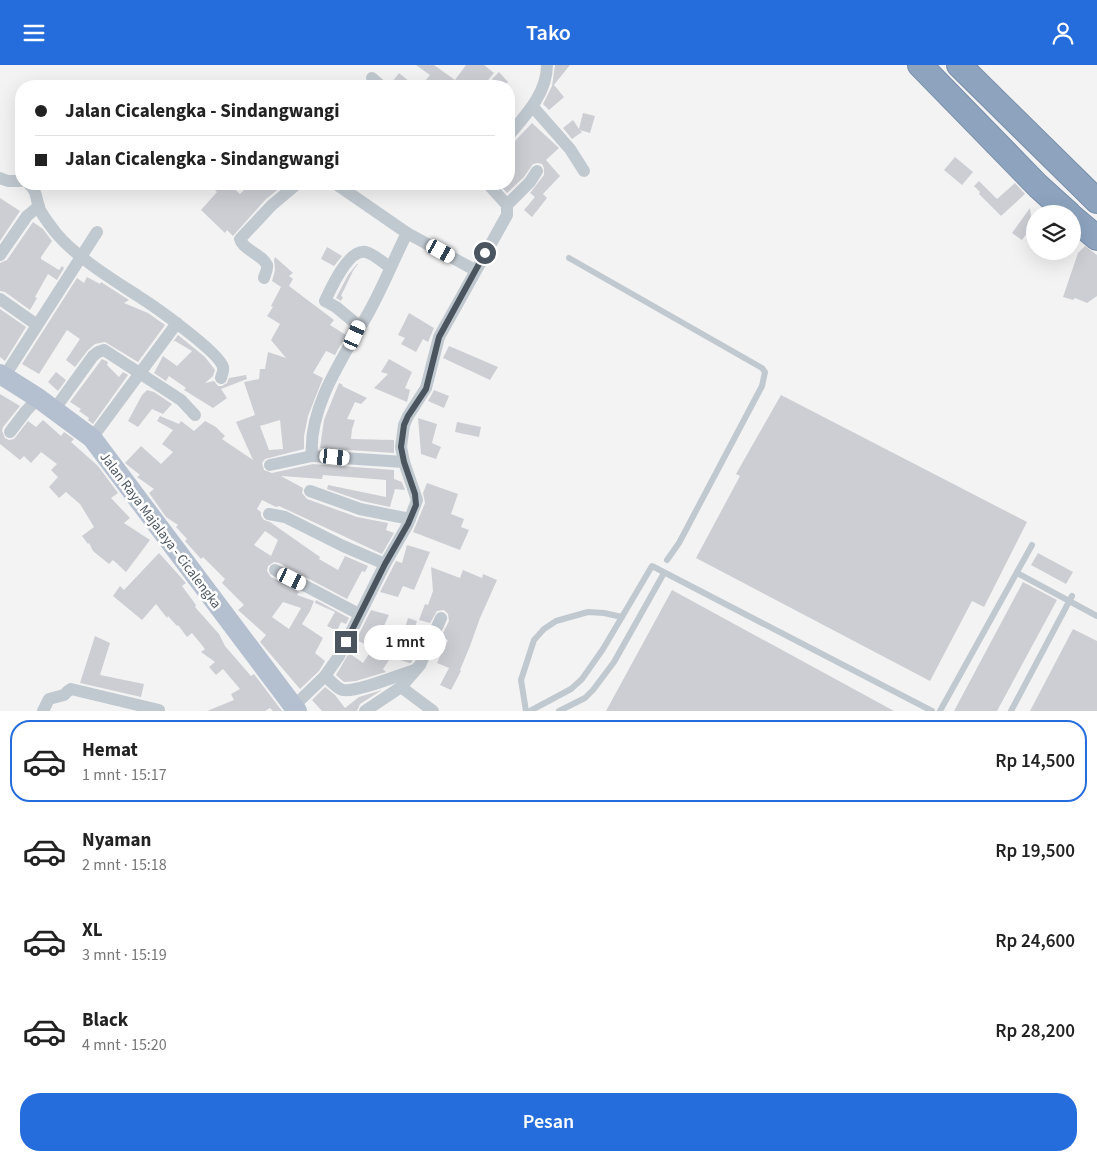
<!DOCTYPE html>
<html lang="id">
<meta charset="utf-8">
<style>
:root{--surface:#fff;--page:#f6f6f6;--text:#222;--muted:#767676;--line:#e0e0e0;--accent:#256ddc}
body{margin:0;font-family:"Source Sans 3",sans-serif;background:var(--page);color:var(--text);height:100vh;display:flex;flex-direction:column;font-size:19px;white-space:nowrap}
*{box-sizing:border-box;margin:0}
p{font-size:16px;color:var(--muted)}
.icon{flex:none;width:28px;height:28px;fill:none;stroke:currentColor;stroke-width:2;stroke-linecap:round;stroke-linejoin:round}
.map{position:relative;height:646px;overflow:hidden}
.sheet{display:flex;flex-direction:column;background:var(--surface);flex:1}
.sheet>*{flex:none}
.hud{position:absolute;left:15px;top:15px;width:500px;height:110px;border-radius:20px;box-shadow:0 5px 20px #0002;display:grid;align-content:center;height:110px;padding:0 20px;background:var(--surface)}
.buttons{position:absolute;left:1026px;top:140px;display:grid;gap:10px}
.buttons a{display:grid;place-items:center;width:55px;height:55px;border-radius:50%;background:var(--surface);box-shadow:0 5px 20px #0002;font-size:25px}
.end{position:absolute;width:22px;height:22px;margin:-11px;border:6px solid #4b555f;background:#fff;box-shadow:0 0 0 2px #fff}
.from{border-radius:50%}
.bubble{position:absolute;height:35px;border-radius:18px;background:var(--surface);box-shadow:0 5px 20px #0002;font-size:16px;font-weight:600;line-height:35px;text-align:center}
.car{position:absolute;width:15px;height:30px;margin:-15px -8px;border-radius:6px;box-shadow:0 0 4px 1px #0007;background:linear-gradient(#fff 24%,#345 0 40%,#fff 0 76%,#345 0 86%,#fff 0)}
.hud b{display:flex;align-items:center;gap:18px;height:48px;font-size:19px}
.hud b+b{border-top:1px solid var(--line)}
.hud i{width:12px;height:12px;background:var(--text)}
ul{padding:9px 0 0;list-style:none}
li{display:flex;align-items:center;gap:15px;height:82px;margin:0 10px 8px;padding:0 10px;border:2px solid transparent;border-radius:20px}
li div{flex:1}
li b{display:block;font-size:19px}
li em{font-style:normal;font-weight:600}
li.active{border-color:var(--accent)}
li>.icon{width:45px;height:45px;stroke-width:1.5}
.cta{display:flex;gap:10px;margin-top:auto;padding:10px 20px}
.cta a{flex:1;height:58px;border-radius:20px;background:var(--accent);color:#fff;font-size:20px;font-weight:600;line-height:58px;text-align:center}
header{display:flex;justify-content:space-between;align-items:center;height:65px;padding:0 20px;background:var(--accent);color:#fff;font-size:22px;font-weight:600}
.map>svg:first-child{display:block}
.building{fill:#cdced4;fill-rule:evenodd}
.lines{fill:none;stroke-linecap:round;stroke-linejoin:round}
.highway-casing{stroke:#788ea9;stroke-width:26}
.lane{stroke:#c1c9d0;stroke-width:6}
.street{stroke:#c1c9d0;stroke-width:12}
.primary{stroke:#b4c0cf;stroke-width:20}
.highway{stroke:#8da3be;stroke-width:24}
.route{stroke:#4b555f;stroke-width:6}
.labels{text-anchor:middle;stroke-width:5;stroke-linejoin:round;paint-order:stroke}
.street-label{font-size:14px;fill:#4b555f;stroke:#fff}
</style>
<header><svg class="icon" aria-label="menu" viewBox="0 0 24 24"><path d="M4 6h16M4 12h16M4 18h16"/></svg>Tako<svg class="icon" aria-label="person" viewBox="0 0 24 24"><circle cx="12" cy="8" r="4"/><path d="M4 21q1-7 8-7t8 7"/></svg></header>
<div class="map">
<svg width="1097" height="646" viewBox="0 0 1097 646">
<rect width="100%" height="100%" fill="#f4f3f3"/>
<!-- building -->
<g class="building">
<path d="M416,0H434L455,15L466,0H484L494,8L483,21H421L430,10Z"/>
<path d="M555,0H570L553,21L554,20L564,32L549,45L543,39L552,21Z"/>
<path d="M499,7L508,17L504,21H499L492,14Z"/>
<path d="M399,8L415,21H389Z"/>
<path d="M583,48L595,51L590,68L580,65L582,67L572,74L563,63L573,55L579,64Z"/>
<path d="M532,58L559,83L546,95L560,111L543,129L547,133L532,152L524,145L535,132L530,128L544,110V103L542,99L538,98L533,99L524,112L507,128L499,119H509V78L515,76Z"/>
<path d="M955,92L973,107L962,120L944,105Z"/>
<path d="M979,116L997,134L1015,118L1025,129L1001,151L979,129L980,127L974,121Z"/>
<path d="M209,119H229L240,129L250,119H285L266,134L233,171L227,165L225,168L201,145L217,127Z"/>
<path d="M0,133L20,146L0,176Z"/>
<path d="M1030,143L1032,161L1022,175L1012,168Z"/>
<path d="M33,157L43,164L52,176L41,192V194L59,205L62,201L64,203L57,215L48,209L35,232L37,233L30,245L5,227L0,226V198L7,195Z"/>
<path d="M1085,181L1097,190V231L1087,238L1075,233L1073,235L1063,232L1078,188Z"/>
<path d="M327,182L342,191L334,201L321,194Z"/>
<path d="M275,192L293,208L289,211L293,214L289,221L334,255L330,260L346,270L335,290L326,286L313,308L323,313L308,351L304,371V384L265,394L262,398L264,405L272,408L313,399L394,405V414L402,417L405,425L395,424L390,442L362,436L327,424L328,420L386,432V415L323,410L322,414L281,411L303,423L302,428L307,434L357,452L388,458L386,465L394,468L382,489L279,441L276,442L262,435L257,444L261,447V451L264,455L270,457L320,492L319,494L338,505L345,491L368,501L365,507L362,506L347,534L279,498L274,497L268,501L267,506L271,512L299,527L297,530L314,536L310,546L302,559L323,573L315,588L325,596L319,606L300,624L260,577L266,570L238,545L244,540L222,518L225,514L203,492L201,494L185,476L187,474L176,462L178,460L166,452L149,428L154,424L137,412L140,410L125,398L141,381L161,399L173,387L162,379L173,365L157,356L160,351L179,359L181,356L194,366L205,356L216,362L225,371L222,374L253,395L236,357L255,350L244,317L259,314L260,304H265L268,287L286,293L271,275L280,259L267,251L273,242L271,241L281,222L272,216L275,205L274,195ZM280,355L283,384L269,385L260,361ZM265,466L278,475L271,491L254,480ZM283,537L301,543L289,564L272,552Z"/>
<path d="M357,199H358L353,206L341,231L343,232L341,236L336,233L348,210Z"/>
<path d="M87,212L100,219L101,217L129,235L124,238L148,248L165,260L138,297L105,277L95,279L88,285L75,302L66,295L80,274L67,265L39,309L22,299L77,213L84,218Z"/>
<path d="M0,244L26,262L5,296L0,292Z"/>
<path d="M409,248L434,263L428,277L423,274L416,287L401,279L405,273L398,270Z"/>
<path d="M178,270L205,292L215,305L213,311L205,318L214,316L218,321H222L227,318L229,313L246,310L247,314L221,324L227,333L213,343L184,325L186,323L169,311L166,316L154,308L163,291L177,301L192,286L175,276L173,277Z"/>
<path d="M449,281L498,302L490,315L443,293Z"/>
<path d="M102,294L108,297L107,300L119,312L123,307L128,310L93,359L88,355L89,353L79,346L81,344L70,337Z"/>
<path d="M389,294L412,307L405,323L410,325L407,337L374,323L388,309L381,307Z"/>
<path d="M56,307L66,315L58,326L48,317Z"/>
<path d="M339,318L343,320L342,321L367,333L361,339L355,337L347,354L355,355L352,364L351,374L394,375V388L320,383L324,355Z"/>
<path d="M147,325L154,327L172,339L163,349L152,344L138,362L128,356L142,330Z"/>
<path d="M434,325L449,331L444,343L428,336Z"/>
<path d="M0,329L20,341L3,362L2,366L5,373L9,375L14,374L28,356L36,362L43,355L61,371L64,367L74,374L71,377L98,401L118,428L111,433L130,453L124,458L150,475L126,507L113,495L109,499L93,486L89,478L88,479L82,471L94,462L80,439L66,427L59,433L49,422L58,412L51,405L57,399L41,387L31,398L24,391L20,395L0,379Z"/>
<path d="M781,330L1027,457L984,542L972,536L930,616L696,493L740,411L736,409Z"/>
<path d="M418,353L437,359L432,378L441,382L436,394L421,389Z"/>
<path d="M457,357L481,362L479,372L455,367Z"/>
<path d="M427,418L458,429L451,449L464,454L461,462L469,465L460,485L413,467L425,438L423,428Z"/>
<path d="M407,480L430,487L414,525L403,521L398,532L380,527L396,496L402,498Z"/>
<path d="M159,488L186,518L182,521L196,540L195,542L219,569L225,581L251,611L254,609L282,646H273L270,643L265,646H207L234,635L231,629L240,624L223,604L216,610L209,602L215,597L201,587L205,584L192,568L187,572L178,560L177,561L168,551L167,553L156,539L142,555L113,531L120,521L124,525Z"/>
<path d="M1038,488L1073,507L1066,519L1031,500Z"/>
<path d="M431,502L460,513L463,505L482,513L483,509L497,515L480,553L470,581L460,605L461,606L451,625L440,620L449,603L437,598L448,575L441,572L449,556L448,549L444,545L437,546L430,558L419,555L425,539L428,540L433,526Z"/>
<path d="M1023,517L1057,535L997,646H954Z"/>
<path d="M672,525L894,646H606Z"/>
<path d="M316,535L349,553L346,559L341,557L337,566L327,561L335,547L315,538Z"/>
<path d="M371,545L389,550L382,565L402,573L408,553L417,556L413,569L423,574L411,598H409L391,592L383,604L386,607L356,616L344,617L336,610L349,588L363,598L373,583L356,575Z"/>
<path d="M1073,564L1097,576V646H1030Z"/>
<path d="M95,571L110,578L100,610L144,619L141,632L80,618Z"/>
<path d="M325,622L335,630L345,643L359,632L382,625L360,639L357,646H322L312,635Z"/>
</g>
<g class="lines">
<!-- highway casing -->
<g class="highway-casing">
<g id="highway">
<path d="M920,0L1038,121L1069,149"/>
<path d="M959,0L1097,136"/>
<path d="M1072,152L1097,173"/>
</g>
</g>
<!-- lane -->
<g class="lane">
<path d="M569,193L762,303L765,307L762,321L679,478L667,495"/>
<path d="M1017,508L1097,551"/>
<path d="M526,646L521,615L534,575L544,564L556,556L588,547L604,548L622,552"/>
<path d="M530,646L571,624L582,614L603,584L652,501L932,646"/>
<path d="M559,646L585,633L593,625L614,597L664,508"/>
<path d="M940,646L1032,480"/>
<path d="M1011,646L1072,531"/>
</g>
<!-- street -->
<g class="street">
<path d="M372,13L381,21"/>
<path d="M533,42L570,84L584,106"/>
<path d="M509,70C526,50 547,28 547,0"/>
<path d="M0,113L8,116H21"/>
<path d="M29,119C37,126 36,133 39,143C43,152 50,160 56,168C76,192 112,214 138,231C154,241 219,287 223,302C224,306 222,309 221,313"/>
<path d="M336,119L407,168L475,205"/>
<path d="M507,140L530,117L537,106"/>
<path d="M0,190L27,151L39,141"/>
<path d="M264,213C265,209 268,204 267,200C263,190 243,185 240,174L272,140L297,119"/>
<path d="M0,234L37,260"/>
<path d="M359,261L336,242L325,236C331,223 349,183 366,187C374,189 383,198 390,202"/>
<path d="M4,312L97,167"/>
<path d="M54,345L93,291L98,287L104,285L181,335L195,350"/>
<path d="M10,367L26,346L38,333"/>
<path d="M92,373L177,258"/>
<path d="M312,391C308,341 345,290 369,247C383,222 394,194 407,168"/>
<path d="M270,400L312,391L404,397"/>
<path d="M310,426L360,444L410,454"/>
<path d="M269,449L285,452L343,481L385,499"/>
<path d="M275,505L359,549"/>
<path d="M325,611C330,615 337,624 343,625C356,628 401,609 415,605"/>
<path d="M401,622L433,646"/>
<path d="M294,641L325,611L339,591L385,499L408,459L417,435L404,397L401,382L404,360L408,351L426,323L439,272L507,150V140L488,119"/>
<path d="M43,646L49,634L64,630L68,626L71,624L159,645"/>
<path d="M365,646L401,622L420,600L441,553"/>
</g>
<!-- primary -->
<path class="primary" d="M0,309L38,333L92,373L297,646"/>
<!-- highway -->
<use href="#highway" class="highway"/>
</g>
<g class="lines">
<!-- route -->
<path class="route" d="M346,577L385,499L408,459L416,440L415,429L404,397L401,382L404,360L408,351L426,324L439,272L485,188"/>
</g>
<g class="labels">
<!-- street labels -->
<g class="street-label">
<text transform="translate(161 465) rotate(53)" y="5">Jalan Raya Majalaya - Cicalengka</text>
</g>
</g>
</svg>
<div class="buttons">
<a><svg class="icon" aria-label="layers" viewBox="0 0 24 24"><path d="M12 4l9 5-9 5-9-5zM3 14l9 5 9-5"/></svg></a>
</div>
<i class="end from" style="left:485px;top:188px"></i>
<i class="end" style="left:346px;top:577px"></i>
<div class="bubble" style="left:364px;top:560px;width:82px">1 mnt</div>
<i class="car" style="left:441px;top:186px;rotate:119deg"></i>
<i class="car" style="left:355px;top:270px;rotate:24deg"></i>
<i class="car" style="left:335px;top:392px;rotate:96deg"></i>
<i class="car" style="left:292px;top:514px;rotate:116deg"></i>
<div class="hud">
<b><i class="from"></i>Jalan Cicalengka - Sindangwangi</b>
<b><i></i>Jalan Cicalengka - Sindangwangi</b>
</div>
</div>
<section class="sheet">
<ul>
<li class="active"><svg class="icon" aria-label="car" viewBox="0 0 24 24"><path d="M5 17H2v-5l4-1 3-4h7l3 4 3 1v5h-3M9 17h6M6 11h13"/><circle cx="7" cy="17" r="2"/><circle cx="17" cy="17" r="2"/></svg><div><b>Hemat</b><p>1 mnt · 15:17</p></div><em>Rp 14,500</em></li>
<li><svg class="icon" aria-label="car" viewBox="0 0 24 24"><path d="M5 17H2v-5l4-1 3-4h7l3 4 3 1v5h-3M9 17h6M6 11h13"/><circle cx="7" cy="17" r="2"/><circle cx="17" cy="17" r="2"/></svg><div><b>Nyaman</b><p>2 mnt · 15:18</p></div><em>Rp 19,500</em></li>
<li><svg class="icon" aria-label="car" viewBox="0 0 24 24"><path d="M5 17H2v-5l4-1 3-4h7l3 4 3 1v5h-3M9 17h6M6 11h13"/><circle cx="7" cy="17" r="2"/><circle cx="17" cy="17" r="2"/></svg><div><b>XL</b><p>3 mnt · 15:19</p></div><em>Rp 24,600</em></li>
<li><svg class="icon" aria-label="car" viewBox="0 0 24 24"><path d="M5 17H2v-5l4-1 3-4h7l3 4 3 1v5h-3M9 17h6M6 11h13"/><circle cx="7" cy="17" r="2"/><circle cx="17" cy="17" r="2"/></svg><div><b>Black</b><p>4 mnt · 15:20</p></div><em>Rp 28,200</em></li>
</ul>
<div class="cta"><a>Pesan</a></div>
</section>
